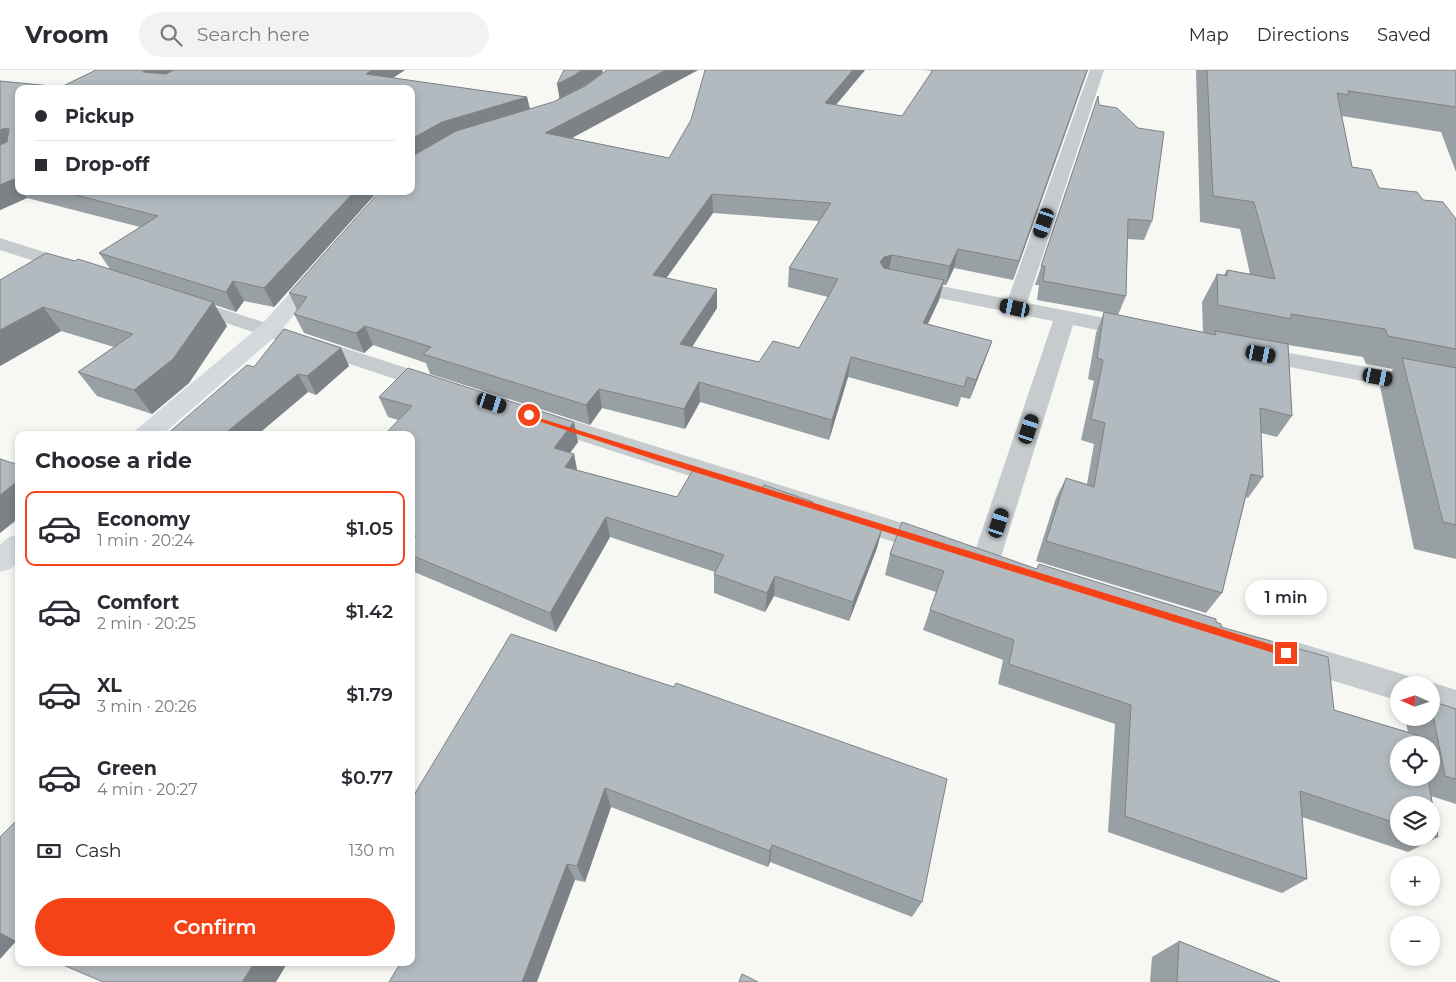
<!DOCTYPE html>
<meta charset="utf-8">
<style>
:root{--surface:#fff;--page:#f2f2f3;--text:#2b2b33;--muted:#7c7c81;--line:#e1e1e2;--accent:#f54216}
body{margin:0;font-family:Montserrat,sans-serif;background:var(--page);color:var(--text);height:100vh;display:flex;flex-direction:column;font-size:19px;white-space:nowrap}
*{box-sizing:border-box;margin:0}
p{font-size:16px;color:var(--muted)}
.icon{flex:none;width:28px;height:28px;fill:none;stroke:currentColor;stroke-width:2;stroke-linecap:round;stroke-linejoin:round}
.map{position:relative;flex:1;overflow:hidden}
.side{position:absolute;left:15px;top:361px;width:400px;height:535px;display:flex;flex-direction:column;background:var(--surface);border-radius:10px;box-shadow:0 2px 8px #0003}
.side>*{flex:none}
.banner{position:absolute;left:15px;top:15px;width:400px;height:110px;border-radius:10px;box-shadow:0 2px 8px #0003;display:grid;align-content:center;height:110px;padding:0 20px;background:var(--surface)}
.needle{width:32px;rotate:273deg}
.controls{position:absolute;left:1390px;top:606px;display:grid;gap:10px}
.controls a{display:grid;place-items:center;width:50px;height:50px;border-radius:50%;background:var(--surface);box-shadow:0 2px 8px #0003;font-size:25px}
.end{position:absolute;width:22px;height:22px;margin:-11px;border:6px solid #f54216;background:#fff;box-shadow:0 0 0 2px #fff}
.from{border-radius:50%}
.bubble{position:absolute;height:35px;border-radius:18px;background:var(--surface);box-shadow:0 2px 8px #0003;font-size:16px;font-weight:600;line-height:35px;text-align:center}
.car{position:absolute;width:15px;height:30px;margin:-15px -8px;border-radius:6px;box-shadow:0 0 4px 1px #0007;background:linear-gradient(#222 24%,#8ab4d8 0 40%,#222 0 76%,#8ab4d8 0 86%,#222 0)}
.banner b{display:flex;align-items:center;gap:18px;height:48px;font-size:19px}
.banner b+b{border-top:1px solid var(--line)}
.banner i{width:12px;height:12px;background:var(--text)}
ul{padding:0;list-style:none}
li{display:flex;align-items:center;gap:15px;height:75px;margin:0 10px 8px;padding:0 10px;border:2px solid transparent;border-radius:10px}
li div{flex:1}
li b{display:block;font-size:19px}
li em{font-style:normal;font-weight:600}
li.on{border-color:var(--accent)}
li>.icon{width:45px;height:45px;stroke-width:1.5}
h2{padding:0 20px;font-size:22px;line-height:60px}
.pay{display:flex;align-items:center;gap:12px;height:55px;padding:0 20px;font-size:19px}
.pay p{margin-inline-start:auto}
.primary-button{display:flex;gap:10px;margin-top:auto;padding:10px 20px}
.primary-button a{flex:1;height:58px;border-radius:30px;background:var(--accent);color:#fff;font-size:20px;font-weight:600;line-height:58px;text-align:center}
header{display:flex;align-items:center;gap:30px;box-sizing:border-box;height:70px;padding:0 25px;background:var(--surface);border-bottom:1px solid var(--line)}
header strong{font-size:24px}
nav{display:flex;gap:28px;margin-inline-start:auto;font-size:18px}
.search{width:350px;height:45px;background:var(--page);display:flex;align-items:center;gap:12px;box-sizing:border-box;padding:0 18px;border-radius:28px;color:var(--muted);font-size:19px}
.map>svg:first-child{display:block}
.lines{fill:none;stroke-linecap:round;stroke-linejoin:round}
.street{fill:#c6cbce;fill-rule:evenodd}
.secondary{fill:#d4d9de;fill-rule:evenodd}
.wall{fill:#99a0a4;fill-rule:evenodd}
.shaded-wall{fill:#7d8286}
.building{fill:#b2babf;stroke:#7d8286;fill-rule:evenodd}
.route{fill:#f54216}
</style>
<header>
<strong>Vroom</strong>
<div class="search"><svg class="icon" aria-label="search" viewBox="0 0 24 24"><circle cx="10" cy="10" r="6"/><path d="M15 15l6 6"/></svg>Search here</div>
<nav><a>Map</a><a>Directions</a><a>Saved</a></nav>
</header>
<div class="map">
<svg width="1456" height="912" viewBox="0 0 1456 912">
<rect width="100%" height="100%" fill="#f7f7f4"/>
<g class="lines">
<!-- street -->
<g class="street">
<path d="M1090,0H1104L1027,233L1135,254L1143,256L1146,261L1143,266L1135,268L1073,255L1000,490L996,498L986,501L976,498L972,490L1053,251L905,221L898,219L895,215L898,211L905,209L1008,229Z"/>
<path d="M0,168L82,194L85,198L82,202L75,204L0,180Z"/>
<path d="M185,227L444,310L448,315L444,320L436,323L428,320L178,237L174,233L178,229Z"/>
<path d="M1251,276L1456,313V329L1243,288L1240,283L1243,278Z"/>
<path d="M532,338L944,466L948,474L944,482L934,485L523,352L520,346L523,340Z"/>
<path d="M1293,571L1399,603L1410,607L1414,615H1399V631L1282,595L1277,585L1282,575Z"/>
<path d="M1431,612L1456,620V650L1431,642V615H1424Z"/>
</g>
<!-- secondary -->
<g class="secondary">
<path d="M318,198L325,200L328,204L277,265L162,365H134L137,359L261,255L311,200Z"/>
<path d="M19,464V492L10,499L0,502V475L9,467Z"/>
</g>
</g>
<!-- wall -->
<g class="wall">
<path d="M96,0H405L393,8L527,27L530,39L553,32L559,29L564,0H603L602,4L607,0H698L571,68L669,88L865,0L836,35L902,46L932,1L925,0H1088L1013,210L954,198L946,215H943L939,230L928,254L992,271L985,290L970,329L961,327L958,337L848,307L829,370L700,332L685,359L602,338L590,355L430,304L426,293L373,275L364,283L304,263L294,244L297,240L289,223L411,121V19H19V121H378L274,237L244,231L236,242L215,235L227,256L189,313L152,344L97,326L78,302L114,277L61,261L0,296L75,191L110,199L99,183L140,157L27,128L0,140V11L61,17ZM713,143L819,151L789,198L788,217L828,227L799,278L759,292L692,277L717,238L666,208Z"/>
<path d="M1196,0H1456V102L1441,62L1342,46L1352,97L1379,118L1423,130L1456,149V489L1414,479L1380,316L1393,299L1366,294L1363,287L1288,275L1292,346L1277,367L1261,363L1263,407L1248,428L1246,427L1222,523L1206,543L1036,491L1056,428L1066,408L1087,414L1094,374L1081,370L1094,311L1088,309L1096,263L1104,242L1037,230L1039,215H1035L1098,26L1099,35L1152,151L1144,170L1128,169L1126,226L1118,245L1203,262L1202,232L1217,204L1224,205L1227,200L1250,204L1240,159L1200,152Z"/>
<path d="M341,278L349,296L316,325L308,322L257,365H166L254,297Z"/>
<path d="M379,327L578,372L570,383L574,384L577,400L677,427L760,421L813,432L812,437L882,459L877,478L849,551L774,526L765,542L714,523V504L715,502L610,467L556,562L412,501L411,499V365L398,350L388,347Z"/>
<path d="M890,484L1037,499L1039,494L1216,552L1334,640L1408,662L1405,648H1431V631L1456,639V734L1431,726L1438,767L1408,782L1302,747L1307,809L1282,823L1108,762L1115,654L998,614L1003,590L923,560L936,522L885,505ZM1399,675H1431V708H1399ZM1399,735H1431V768H1399Z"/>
<path d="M511,564L922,832L912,847L770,792L768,797L611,737L585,812L575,810L411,892Z"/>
<path d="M1179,871L1280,912H1150L1152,887Z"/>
</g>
<!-- shaded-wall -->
<g class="shaded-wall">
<path d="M145,0H187L155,14L143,2Z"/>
<path d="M372,0H405L375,19L366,4Z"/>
<path d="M582,0H603L601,4L575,23L560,31L557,14Z"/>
<path d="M666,0H698L548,81L545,63Z"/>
<path d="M853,0H865L823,50L825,33Z"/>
<path d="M1088,0L1013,210L1019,191Z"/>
<path d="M527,27L531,44L411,90V69L442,52Z"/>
<path d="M6,58L18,75L0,83V60Z"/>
<path d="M14,109L19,117V121H22L27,128L0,140V115Z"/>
<path d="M355,121H378L274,237L264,218Z"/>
<path d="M712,124L713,143L655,224L653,205Z"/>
<path d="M958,179L954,198L946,215L950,196Z"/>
<path d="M892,185L888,204L880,206V192L884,187Z"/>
<path d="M944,210L939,230L919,272L923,253Z"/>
<path d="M233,211L244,231L236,242L226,222Z"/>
<path d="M717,219V238L681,294L680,274Z"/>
<path d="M213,232L227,256L189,313L152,344L134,320Z"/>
<path d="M43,237L61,261L0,296V260Z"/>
<path d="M365,256L373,275L364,283L356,263Z"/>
<path d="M992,271L985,290L970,329L976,310Z"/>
<path d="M341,278L349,296L316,325L307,306Z"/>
<path d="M851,287L848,307L829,370L832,350Z"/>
<path d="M298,304L308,322L257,365H223Z"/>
<path d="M699,312L700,332L685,359L684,339Z"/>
<path d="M599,319L602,338L590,355L586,335Z"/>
<path d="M574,352L578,372L558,399L554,378Z"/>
<path d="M574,384L578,405L565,397Z"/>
<path d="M19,410V448L0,463V425Z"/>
<path d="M606,447L610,467L556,562L550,543Z"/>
<path d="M882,459L877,478L849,551L853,532Z"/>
<path d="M775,506L774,526L765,542L767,523Z"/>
<path d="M605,718L611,737L585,812L577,796Z"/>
<path d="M772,775L770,792L768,797L770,781Z"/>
<path d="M567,794L575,810L537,912H522Z"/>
<path d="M0,859L19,868L0,889Z"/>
<path d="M255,892H288L276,912H242Z"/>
</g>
<!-- building -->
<g class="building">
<path d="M96,0H145L143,2L166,4L174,0H372L366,4L527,27L442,52L411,69V19H19V111L14,109L0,115V75L7,72L9,59L6,58L0,60V11L61,17Z"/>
<path d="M564,0H582L573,6L557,14Z"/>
<path d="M607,0H666L545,63L669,88L691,50L705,0H853L825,33L902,46L933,0H1087L1019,191L958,179L950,196L892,185L884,187L880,192L884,198L944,210L923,253L992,271L976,310L967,307L964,317L851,287L832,350L699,312L684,339L599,319L586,335L423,284L431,277L365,256L356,263L294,244L307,227L289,223L380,121H411V87L456,61L553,32L585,16ZM712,124L831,133L789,198L838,209L799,278L773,271L759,292L680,274L717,219L653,205Z"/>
<path d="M1207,0H1456V37L1348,21L1349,25L1337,23L1352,97L1371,100L1379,118L1417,122L1423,130L1443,132L1456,149V279L1388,266L1385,259L1291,244V249L1218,235L1217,204L1227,206V200L1275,209L1254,132L1213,126Z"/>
<path d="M1098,26L1099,35L1117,38L1138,58L1164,62L1152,151L1128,149L1126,226L1043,211L1045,196H1041Z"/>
<path d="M60,121H355L264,218L233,211L226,222L99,183L158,146Z"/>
<path d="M46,183L75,191L78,189L213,232L173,289L134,320L78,302L133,264L43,237L0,260V210Z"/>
<path d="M1104,242L1216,265L1215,261L1288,274L1292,346L1260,338L1263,407L1251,404L1222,523L1046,471L1066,408L1094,417L1105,353L1091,349L1103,290L1097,288Z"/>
<path d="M284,259L341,278L307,306L298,304L223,365H166L247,295L254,297Z"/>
<path d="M1402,288L1456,298V455L1443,452Z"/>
<path d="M408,298L574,352L554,378L574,384L565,397L677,427L693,400L760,421L764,415L813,432L810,437L882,459L853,532L775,506L767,523L714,504L724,485L606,447L550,543L411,485V471L416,466L411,465V365H384L412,336L379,327Z"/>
<path d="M0,389L19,395V410L0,425Z"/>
<path d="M902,452L1037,499L1039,494L1216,549V552L1221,554V557L1328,587L1334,640L1420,666L1422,675H1399V708H1428L1438,767L1431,764V735H1399V754L1300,721L1307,809L1125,746L1131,635L1009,594L1014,570L930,540L944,501L890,484Z"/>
<path d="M511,564L674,617L676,613L947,709L922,832L772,775L770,781L605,718L577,796L567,794L522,912H389L401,892H411V730Z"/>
<path d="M1431,631L1456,639V709L1445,706L1431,635Z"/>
<path d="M19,748V873L0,863V767Z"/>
<path d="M1179,871L1280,912H1177Z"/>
<path d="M56,892H255L242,912H103Z"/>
<path d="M742,904L758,912H739Z"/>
</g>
<!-- route -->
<path class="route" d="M526,344L1286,579L1291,583L1286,587L656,390L526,347Z"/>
</svg>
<div class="controls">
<a><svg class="needle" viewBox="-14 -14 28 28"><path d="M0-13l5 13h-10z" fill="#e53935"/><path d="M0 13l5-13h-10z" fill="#7c7c81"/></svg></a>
<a><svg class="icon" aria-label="locate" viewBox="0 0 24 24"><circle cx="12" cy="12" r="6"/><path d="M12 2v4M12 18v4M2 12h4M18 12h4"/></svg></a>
<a><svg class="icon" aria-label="layers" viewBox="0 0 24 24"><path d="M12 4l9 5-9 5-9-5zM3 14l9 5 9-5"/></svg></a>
<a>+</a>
<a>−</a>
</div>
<i class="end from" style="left:529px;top:345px"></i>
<i class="end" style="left:1286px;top:583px"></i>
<div class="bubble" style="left:1245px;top:510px;width:82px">1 min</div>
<i class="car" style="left:1044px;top:153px;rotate:199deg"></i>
<i class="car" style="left:1015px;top:238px;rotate:282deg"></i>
<i class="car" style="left:1261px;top:284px;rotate:101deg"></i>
<i class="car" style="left:1378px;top:307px;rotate:101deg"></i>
<i class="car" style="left:492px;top:333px;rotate:108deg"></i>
<i class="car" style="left:1029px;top:359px;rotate:18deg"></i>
<i class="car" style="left:999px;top:453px;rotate:18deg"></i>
<div class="banner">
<b><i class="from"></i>Pickup</b>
<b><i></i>Drop-off</b>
</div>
<section class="side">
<h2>Choose a ride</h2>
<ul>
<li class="on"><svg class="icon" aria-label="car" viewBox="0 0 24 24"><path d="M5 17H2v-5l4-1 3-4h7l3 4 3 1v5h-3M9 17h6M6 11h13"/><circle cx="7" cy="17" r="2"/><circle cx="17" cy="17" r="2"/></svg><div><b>Economy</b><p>1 min · 20:24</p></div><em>$1.05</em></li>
<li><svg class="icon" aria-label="car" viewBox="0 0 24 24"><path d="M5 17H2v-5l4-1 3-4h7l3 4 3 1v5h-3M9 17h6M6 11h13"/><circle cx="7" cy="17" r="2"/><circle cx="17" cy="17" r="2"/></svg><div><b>Comfort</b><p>2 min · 20:25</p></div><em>$1.42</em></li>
<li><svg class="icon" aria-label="car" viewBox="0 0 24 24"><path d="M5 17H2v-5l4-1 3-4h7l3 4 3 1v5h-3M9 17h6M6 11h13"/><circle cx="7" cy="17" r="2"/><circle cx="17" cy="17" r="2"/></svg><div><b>XL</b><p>3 min · 20:26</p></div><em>$1.79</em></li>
<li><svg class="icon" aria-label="car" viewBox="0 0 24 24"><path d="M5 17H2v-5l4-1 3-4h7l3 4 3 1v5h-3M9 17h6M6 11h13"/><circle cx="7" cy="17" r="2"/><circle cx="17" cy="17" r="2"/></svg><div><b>Green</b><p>4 min · 20:27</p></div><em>$0.77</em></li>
</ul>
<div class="pay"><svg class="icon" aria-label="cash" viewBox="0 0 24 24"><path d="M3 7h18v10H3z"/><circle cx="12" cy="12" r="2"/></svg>Cash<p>130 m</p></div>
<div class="primary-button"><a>Confirm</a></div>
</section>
</div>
